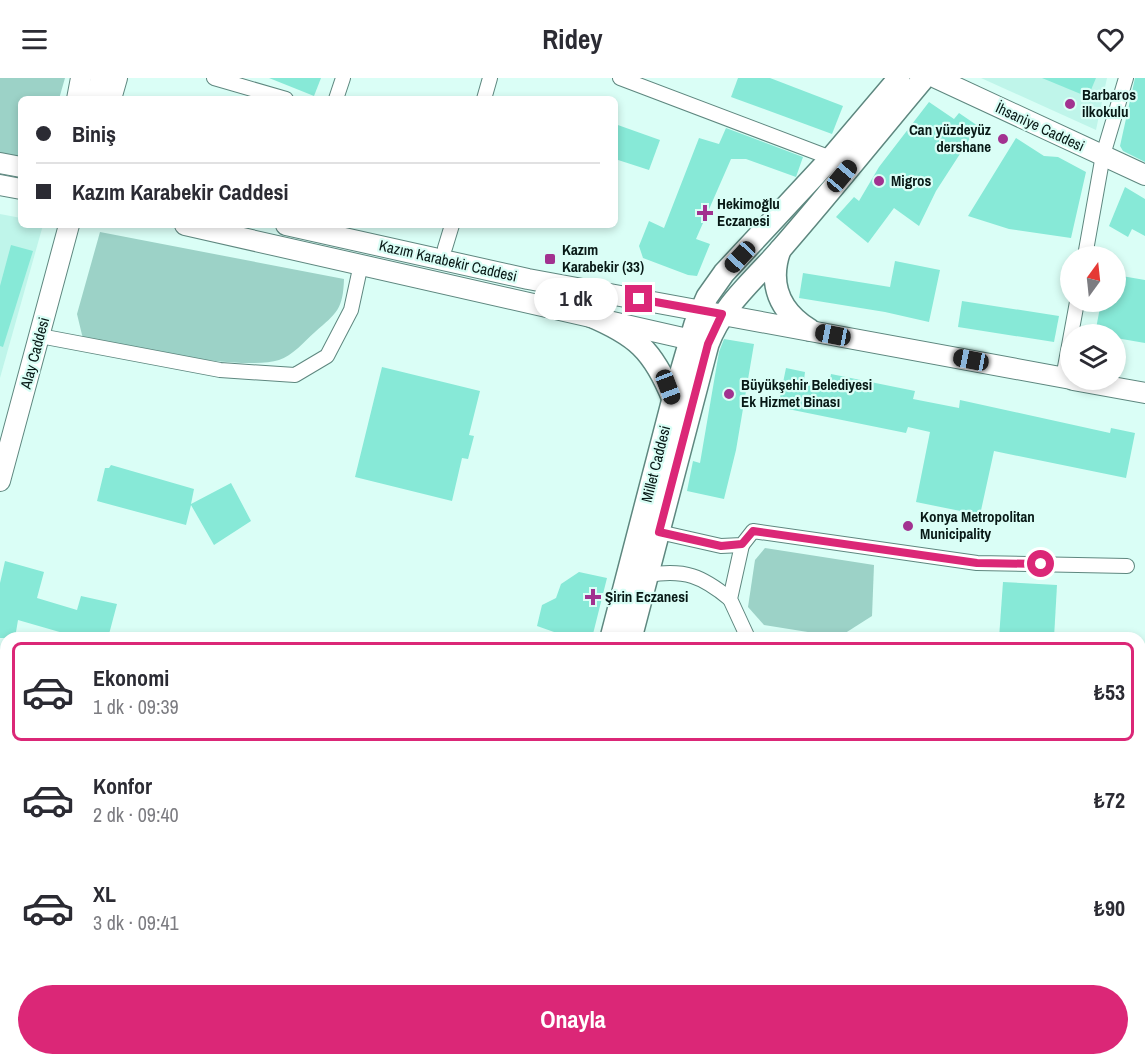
<!DOCTYPE html>
<html lang="tr">
<meta charset="utf-8">
<style>
:root{--surface:#fff;--page:#f7f7f7;--text:#2b2b33;--muted:#7c7c81;--line:#e1e1e2;--accent:#db2777}
body{margin:0;font-family:"Archivo Narrow",sans-serif;background:var(--page);color:var(--text);height:100vh;display:flex;flex-direction:column;font-size:22px;white-space:nowrap}
*{box-sizing:border-box;margin:0}
p{font-size:20px;color:var(--muted)}
.icon{flex:none;width:33px;height:33px;fill:none;stroke:currentColor;stroke-width:2;stroke-linecap:round;stroke-linejoin:round}
.map{position:relative;flex:1;overflow:hidden}
.drawer{position:absolute;left:0px;top:554px;width:1146px;height:434px;display:flex;flex-direction:column;background:var(--surface);border-radius:18px 18px 0 0;box-shadow:0 3px 9px #0003}
.drawer>*{flex:none}
.top-card{position:absolute;left:18px;top:18px;width:600px;height:132px;border-radius:9px;box-shadow:0 3px 9px #0003;display:grid;align-content:center;height:132px;padding:0 18px;background:var(--surface)}
.needle{width:39px;rotate:15deg}
.fabs{position:absolute;left:1060px;top:168px;display:grid;gap:12px}
.fabs a{display:grid;place-items:center;width:66px;height:66px;border-radius:50%;background:var(--surface);box-shadow:0 3px 9px #0003;font-size:30px}
.end{position:absolute;width:27px;height:27px;margin:-14px;border:8px solid #db2777;background:#fff;box-shadow:0 0 0 3px #fff}
.from{border-radius:50%}
.bubble{position:absolute;height:42px;border-radius:21px;background:var(--surface);box-shadow:0 3px 9px #0003;font-size:20px;font-weight:800;line-height:42px;text-align:center}
.car{position:absolute;width:18px;height:36px;margin:-18px -9px;border-radius:8px;box-shadow:0 0 4px 2px #0007;background:linear-gradient(#222 24%,#8ab4d8 0 40%,#222 0 76%,#8ab4d8 0 86%,#222 0)}
.top-card b{display:flex;align-items:center;gap:21px;height:57px;font-size:22px}
.top-card b+b{border-top:2px solid var(--line)}
.top-card i{width:15px;height:15px;background:var(--text)}
ul{padding:10px 0 0;list-style:none}
li{display:flex;align-items:center;gap:18px;height:99px;margin:0 12px 9px;padding:0 6px;border:3px solid transparent;border-radius:9px}
li div{flex:1}
li b{display:block;font-size:22px}
li em{font-style:normal;font-weight:800}
li.selected{border-color:var(--accent)}
li>.icon{width:54px;height:54px;stroke-width:1.5}
.action{display:flex;gap:12px;margin-top:auto;padding:12px 18px}
.action a{flex:1;height:69px;border-radius:36px;background:var(--accent);color:#fff;font-size:24px;font-weight:800;line-height:69px;text-align:center}
header{display:flex;justify-content:space-between;align-items:center;height:78px;padding:0 18px;background:var(--surface);font-size:27px;font-weight:800}
.map>svg:first-child{display:block}
.built{fill:#bff5ea}
.green{fill:#9cd2c7}
.building{fill:#87e9d7}
.lines{fill:none;stroke-linecap:round;stroke-linejoin:round}
.street-casing{stroke:#5e877f;stroke-width:16}
.secondary-casing{stroke:#5e877f;stroke-width:22}
.primary-casing{stroke:#5e877f;stroke-width:24}
.street{stroke:#fff;stroke-width:14}
.secondary{stroke:#fff;stroke-width:20}
.primary{stroke:#fff;stroke-width:21}
.route{stroke:#db2777;stroke-width:8}
.poi-dot{fill:#a23290;stroke:#dafef6;stroke-width:2}
.labels{text-anchor:middle;stroke-width:4.5;stroke-linejoin:round;paint-order:stroke}
.poi-label{font-size:15px;font-weight:bold;fill:#071815;stroke:#dafef6;text-anchor:start}
.street-label{font-size:15px;fill:#071815;stroke:#dafef6}
</style>
<header><svg class="icon" aria-label="menu" viewBox="0 0 24 24"><path d="M4 6h16M4 12h16M4 18h16"/></svg>Ridey<svg class="icon" aria-label="heart" viewBox="0 0 24 24"><path d="M12 20l-8-8c-3-5 5-10 8-4 3-6 11-1 8 4z"/></svg></header>
<div class="map">
<svg width="1145" height="986" viewBox="0 0 1145 986">
<rect width="100%" height="100%" fill="#dafef6"/>
<!-- built -->
<g class="built">
<path d="M981,0H1107L1096,52Z"/>
<path d="M0,136L21,140V147H43L0,300Z"/>
</g>
<!-- green -->
<g class="green">
<path d="M0,0H65L59,21H21V86L0,84Z"/>
<path d="M100,154L344,201C343,231 337,235 315,254C305,263 292,278 279,282C241,294 126,268 83,261L77,236Z"/>
<path d="M765,470L874,487L872,538L839,559L764,547L748,529L755,482Z"/>
</g>
<!-- building -->
<g class="building">
<path d="M269,0H321L314,18Z"/>
<path d="M738,0H770L843,28L832,56L731,19Z"/>
<path d="M1042,0H1096L1088,19Z"/>
<path d="M1135,0H1145V84L1123,73L1120,68Z"/>
<path d="M929,24L954,41L959,35L978,48L936,113L919,148L894,130L868,165L836,139L854,119L859,123L879,89Z"/>
<path d="M615,46L660,62L649,92L615,81Z"/>
<path d="M726,50L803,79L796,99L746,81H731L696,161L710,166L697,198L688,197L643,180L639,168L649,143L664,150L699,60L719,66Z"/>
<path d="M1016,60L1044,78L1058,79L1086,94L1071,160L1009,151L968,138Z"/>
<path d="M1125,109L1145,121V158L1132,151L1128,159L1109,148Z"/>
<path d="M11,167L33,173L3,269L0,268V208Z"/>
<path d="M895,183L940,192L929,244L885,234L799,220L803,195L890,209Z"/>
<path d="M1116,197L1145,202V265L1116,260V256H1095L1101,224H1116Z"/>
<path d="M962,223L1059,238L1054,264L958,249Z"/>
<path d="M724,261L754,266L736,372L724,421L687,413L693,383L700,385L719,274Z"/>
<path d="M382,289L480,313L469,357L474,358L468,381L462,380L452,423L355,399Z"/>
<path d="M786,290L805,294L804,302L829,307L831,296L915,313L913,321L959,330L960,322L1110,355L1111,350L1135,355L1126,400L994,373L980,437L916,424L930,354L908,349L906,355L778,329Z"/>
<path d="M111,387L194,411L191,426L231,405L251,443L214,467L191,427L186,447L97,423L105,390H109Z"/>
<path d="M5,483L44,494L37,520L77,532L81,518L117,526L108,560H70V557L18,542L15,560H0V505Z"/>
<path d="M579,494L607,500L592,560H571L537,548L542,527L556,520L561,506Z"/>
<path d="M1003,504L1057,507L1054,560H999Z"/>
</g>
<g class="lines">
<!-- street casing -->
<g class="street-casing">
<g id="street">
<path d="M214,0L286,21"/>
<path d="M620,0L831,80"/>
<path d="M336,21L343,0"/>
<path d="M484,21L490,0"/>
<path d="M445,170L452,147"/>
<path d="M1085,178L1103,77L1126,0"/>
<path d="M40,258L220,292L295,297L327,278L351,232L361,186"/>
<path d="M1063,300L1077,224"/>
<path d="M659,454L721,468L742,467L753,453L977,485L1127,488"/>
<path d="M742,467L730,521L748,560"/>
<path d="M648,497C685,491 702,498 730,521"/>
<path d="M1140,652L1145,651"/>
<path d="M1140,780L1145,779"/>
<path d="M0,795L6,797"/>
<path d="M1140,897L1145,896"/>
<path d="M1140,969H1145"/>
<path d="M809,986V981"/>
<path d="M1047,986V981"/>
</g>
</g>
<!-- secondary casing -->
<g class="secondary-casing">
<g id="secondary">
<path d="M936,0L1145,97"/>
<path d="M77,21L81,0"/>
<path d="M96,21L101,0"/>
<path d="M111,21L117,0"/>
<path d="M0,85L21,89"/>
<path d="M0,107L21,111"/>
<path d="M185,147L705,265"/>
<path d="M286,147L528,201L1071,301"/>
<path d="M1073,302L1145,315"/>
<path d="M0,403L69,147"/>
</g>
</g>
<!-- primary casing -->
<g class="primary-casing">
<g id="primary">
<path d="M780,172C768,206 779,233 810,252"/>
<path d="M588,237C636,257 653,272 673,321"/>
<path d="M611,560L673,321L695,246L707,219L724,195L831,80L899,0"/>
<path d="M631,560L708,266C722,228 754,202 780,172C829,116 876,57 924,0"/>
<path d="M491,986L492,981"/>
<path d="M517,986L518,981"/>
</g>
</g>
<!-- street -->
<use href="#street" class="street"/>
<!-- secondary -->
<use href="#secondary" class="secondary"/>
<!-- primary -->
<use href="#primary" class="primary"/>
</g>
<g class="lines">
<!-- route -->
<path class="route" d="M639,221L722,236L708,266L659,454L721,468L742,466L753,453L977,485L1041,486"/>
</g>
<!-- markers -->
<g class="poi-dot">
<circle cx="1070" cy="26" r="6"/>
<circle cx="1003" cy="61" r="6"/>
<circle cx="879" cy="103" r="6"/>
<path d="M702 126h6v6h6v6h-6v6h-6v-6h-6v-6h6z"/>
<rect x="544" y="175" width="12" height="12" rx="3"/>
<circle cx="729" cy="316" r="6"/>
<circle cx="908" cy="448" r="6"/>
<path d="M590 510h6v6h6v6h-6v6h-6v-6h-6v-6h6z"/>
</g>
<g class="labels">
<!-- poi labels -->
<g class="poi-label">
<text x="1082" y="22">Barbaros<tspan x="1082" dy="17">ilkokulu</tspan></text>
<text x="991" y="57" text-anchor="end">Can yüzdeyüz<tspan x="991" dy="17">dershane</tspan></text>
<text x="891" y="108">Migros</text>
<text x="717" y="131">Hekimoğlu<tspan x="717" dy="17">Eczanesi</tspan></text>
<text x="562" y="177">Kazım<tspan x="562" dy="17">Karabekir (33)</tspan></text>
<text x="741" y="312">Büyükşehir Belediyesi<tspan x="741" dy="17">Ek Hizmet Binası</tspan></text>
<text x="920" y="444">Konya Metropolitan<tspan x="920" dy="17">Municipality</tspan></text>
<text x="605" y="524">Şirin Eczanesi</text>
</g>
<!-- street labels -->
<g class="street-label">
<text transform="translate(1040 49) rotate(25)" y="5">İhsaniye Caddesi</text>
<text transform="translate(448 183) rotate(13)" y="5">Kazım Karabekir Caddesi</text>
<text transform="translate(35 275) rotate(-75)" y="5">Alay Caddesi</text>
<text transform="translate(656 386) rotate(-76)" y="5">Millet Caddesi</text>
</g>
</g>
</svg>
<div class="fabs">
<a><svg class="needle" viewBox="-14 -14 28 28"><path d="M0-13l5 13h-10z" fill="#e53935"/><path d="M0 13l5-13h-10z" fill="#7c7c81"/></svg></a>
<a><svg class="icon" aria-label="layers" viewBox="0 0 24 24"><path d="M12 4l9 5-9 5-9-5zM3 14l9 5 9-5"/></svg></a>
</div>
<i class="end from" style="left:1041px;top:486px"></i>
<i class="end" style="left:639px;top:221px"></i>
<div class="bubble" style="left:534px;top:200px;width:84px">1 dk</div>
<i class="car" style="left:842px;top:98px;rotate:40deg"></i>
<i class="car" style="left:740px;top:179px;rotate:223deg"></i>
<i class="car" style="left:833px;top:257px;rotate:281deg"></i>
<i class="car" style="left:971px;top:282px;rotate:281deg"></i>
<i class="car" style="left:668px;top:309px;rotate:159deg"></i>
<div class="top-card">
<b><i class="from"></i>Biniş</b>
<b><i></i>Kazım Karabekir Caddesi</b>
</div>
<section class="drawer">
<ul>
<li class="selected"><svg class="icon" aria-label="car" viewBox="0 0 24 24"><path d="M5 17H2v-5l4-1 3-4h7l3 4 3 1v5h-3M9 17h6M6 11h13"/><circle cx="7" cy="17" r="2"/><circle cx="17" cy="17" r="2"/></svg><div><b>Ekonomi</b><p>1 dk · 09:39</p></div><em>₺53</em></li>
<li><svg class="icon" aria-label="car" viewBox="0 0 24 24"><path d="M5 17H2v-5l4-1 3-4h7l3 4 3 1v5h-3M9 17h6M6 11h13"/><circle cx="7" cy="17" r="2"/><circle cx="17" cy="17" r="2"/></svg><div><b>Konfor</b><p>2 dk · 09:40</p></div><em>₺72</em></li>
<li><svg class="icon" aria-label="car" viewBox="0 0 24 24"><path d="M5 17H2v-5l4-1 3-4h7l3 4 3 1v5h-3M9 17h6M6 11h13"/><circle cx="7" cy="17" r="2"/><circle cx="17" cy="17" r="2"/></svg><div><b>XL</b><p>3 dk · 09:41</p></div><em>₺90</em></li>
</ul>
<div class="action"><a>Onayla</a></div>
</section>
</div>
